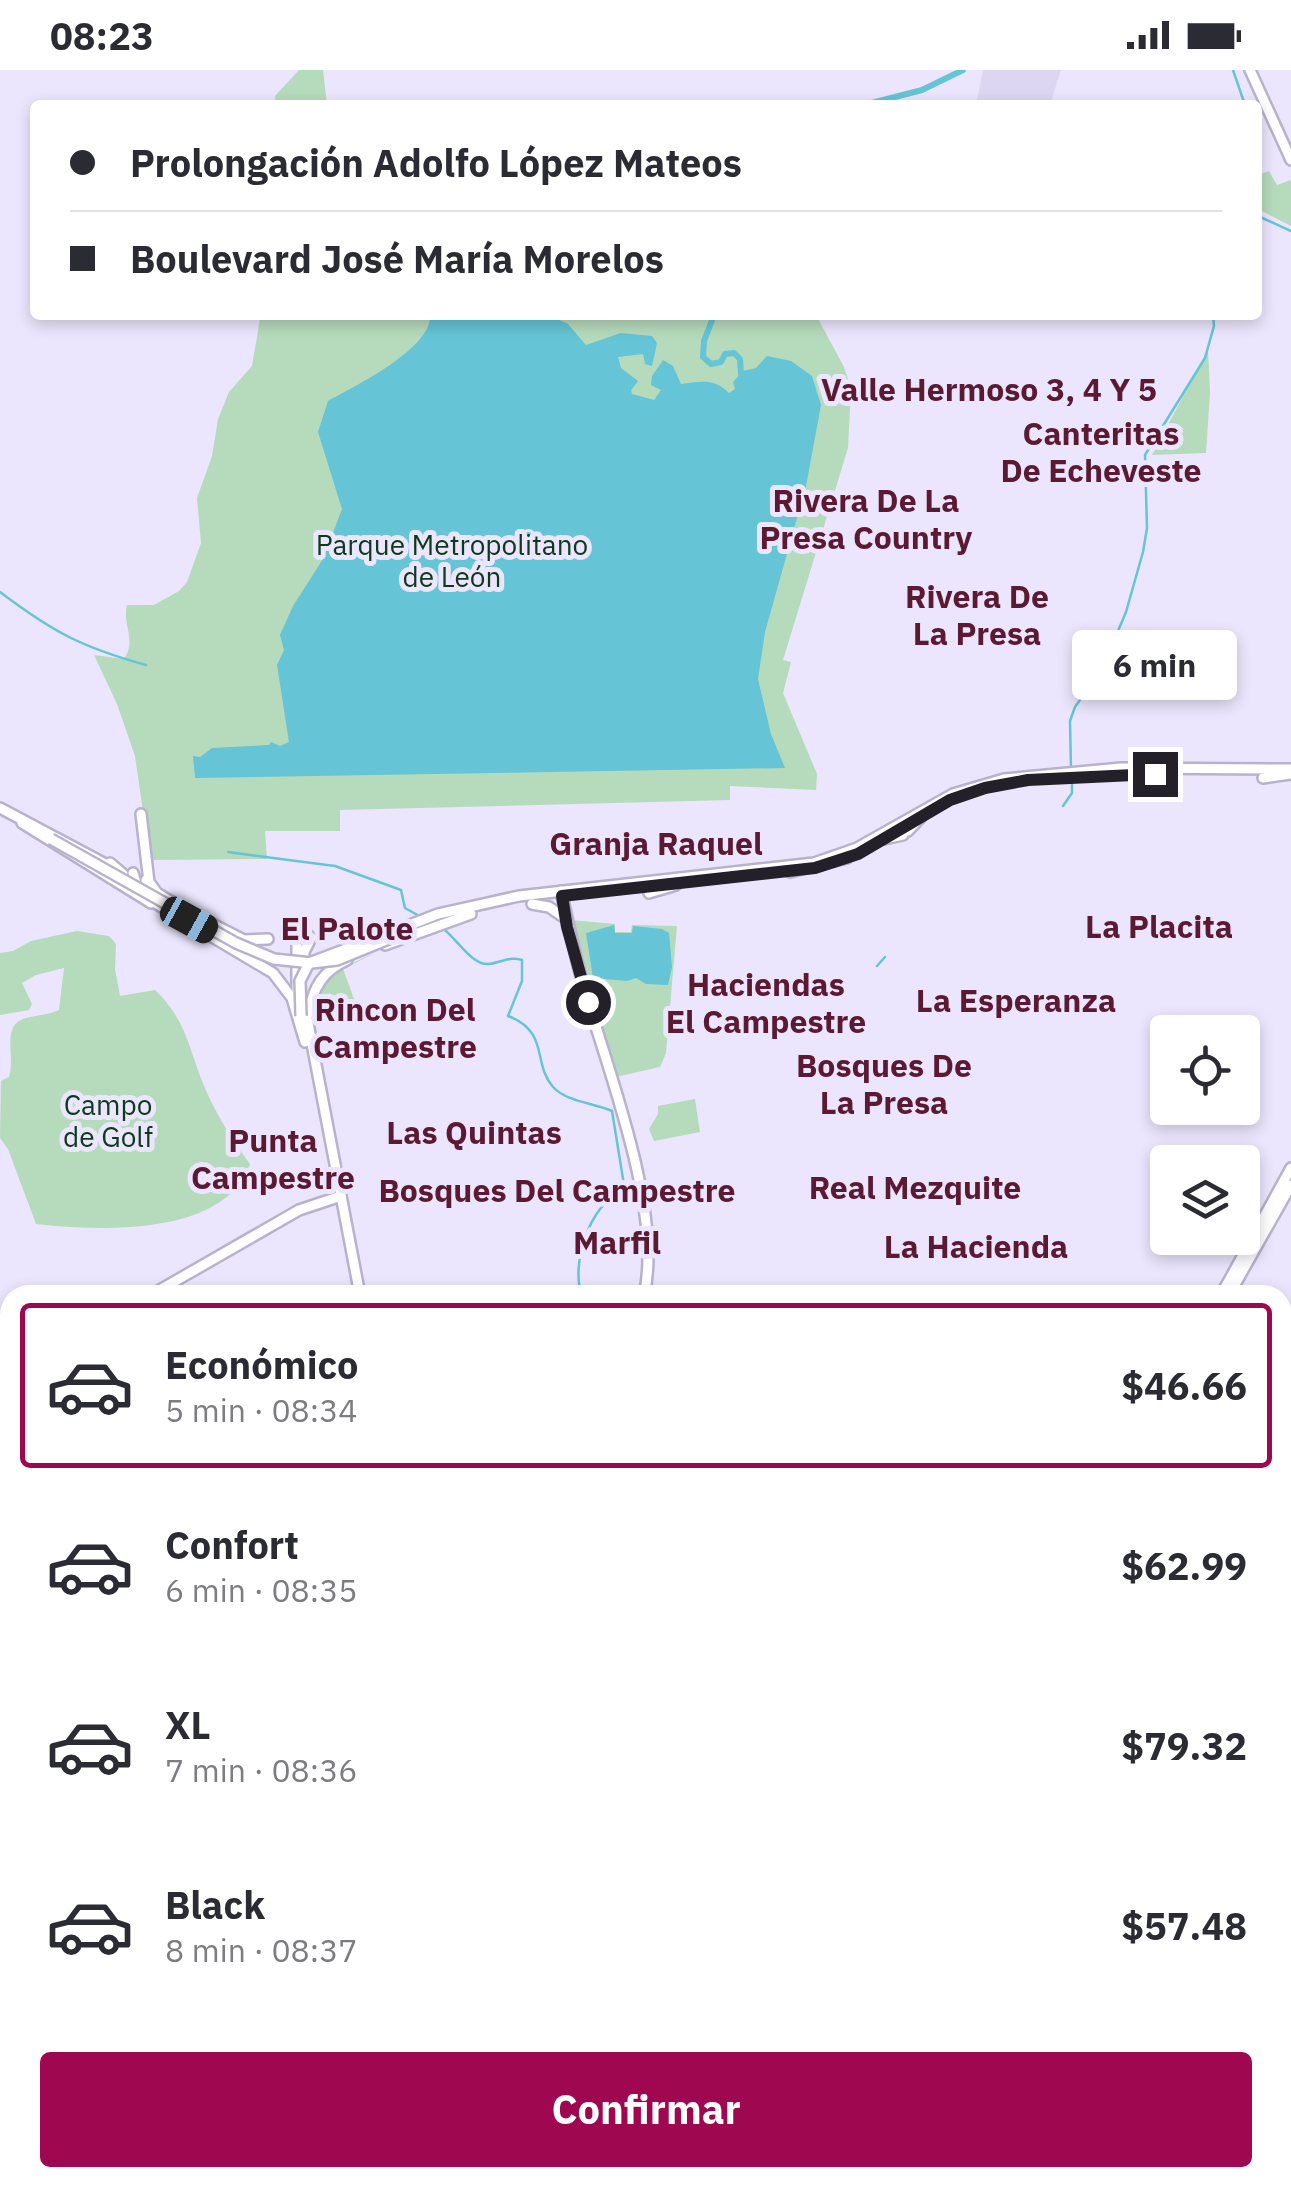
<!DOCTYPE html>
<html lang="es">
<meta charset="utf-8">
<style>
:root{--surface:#fff;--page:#f7f7f7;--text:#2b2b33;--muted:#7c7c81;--line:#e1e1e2;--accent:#9f0850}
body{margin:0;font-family:"IBM Plex Sans",sans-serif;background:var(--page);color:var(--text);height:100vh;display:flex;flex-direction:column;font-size:38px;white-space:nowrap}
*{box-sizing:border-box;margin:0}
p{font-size:32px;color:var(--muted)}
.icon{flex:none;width:55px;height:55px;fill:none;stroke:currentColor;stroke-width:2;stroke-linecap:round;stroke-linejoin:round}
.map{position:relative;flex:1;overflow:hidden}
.sheet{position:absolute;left:0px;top:1215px;width:1292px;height:902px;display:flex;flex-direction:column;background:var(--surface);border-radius:30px 30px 0 0;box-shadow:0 5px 15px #0003}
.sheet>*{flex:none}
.hud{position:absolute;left:30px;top:30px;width:1232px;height:220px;border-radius:10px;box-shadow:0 5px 15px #0003;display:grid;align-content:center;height:220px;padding:0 40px;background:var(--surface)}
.tools{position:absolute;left:1150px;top:945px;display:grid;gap:20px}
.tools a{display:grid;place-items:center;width:110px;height:110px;border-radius:10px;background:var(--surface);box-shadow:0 5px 15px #0003;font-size:50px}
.end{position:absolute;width:45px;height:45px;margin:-22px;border:12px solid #23202a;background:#fff;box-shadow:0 0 0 5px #fff}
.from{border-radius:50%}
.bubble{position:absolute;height:70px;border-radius:10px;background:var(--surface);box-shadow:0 5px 15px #0003;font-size:32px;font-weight:800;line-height:70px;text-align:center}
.car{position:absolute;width:30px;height:60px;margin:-30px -15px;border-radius:12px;box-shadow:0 0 8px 2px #0007;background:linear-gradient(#222 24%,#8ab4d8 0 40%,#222 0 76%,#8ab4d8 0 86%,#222 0)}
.hud b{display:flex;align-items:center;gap:35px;height:95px;font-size:38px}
.hud b+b{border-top:2px solid var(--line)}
.hud i{width:25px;height:25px;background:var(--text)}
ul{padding:18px 0 0;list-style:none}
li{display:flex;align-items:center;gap:30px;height:165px;margin:0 20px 15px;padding:0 20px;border:5px solid transparent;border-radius:10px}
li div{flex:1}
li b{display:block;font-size:38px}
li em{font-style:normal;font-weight:800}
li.on{border-color:var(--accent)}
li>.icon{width:90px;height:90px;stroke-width:1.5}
.action{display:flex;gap:20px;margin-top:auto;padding:20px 40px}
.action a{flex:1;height:115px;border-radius:10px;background:var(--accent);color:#fff;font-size:40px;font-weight:800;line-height:115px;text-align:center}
.status{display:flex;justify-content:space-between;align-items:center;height:70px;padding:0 50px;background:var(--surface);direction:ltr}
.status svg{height:28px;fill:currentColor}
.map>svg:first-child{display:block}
.built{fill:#ddd6f2}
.green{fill:#b6dabc}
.water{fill:#65c4d5}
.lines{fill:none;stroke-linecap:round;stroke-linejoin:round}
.stream{stroke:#65c4d5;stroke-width:2.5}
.river{stroke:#65c4d5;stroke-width:6}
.major-casing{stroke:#b8b2cd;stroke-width:14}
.major{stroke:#fff;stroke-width:9}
.major-bridge-casing{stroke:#b8b2cd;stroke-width:14;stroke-linecap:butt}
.major-bridge{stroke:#fff;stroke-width:9}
.route{stroke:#23202a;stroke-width:12}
.labels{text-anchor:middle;stroke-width:10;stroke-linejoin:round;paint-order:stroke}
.park-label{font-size:28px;fill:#0d3a1a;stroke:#ebe6fd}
.quarter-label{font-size:32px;font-weight:bold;fill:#5c1a32;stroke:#ebe6fd}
</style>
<div class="status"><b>08:23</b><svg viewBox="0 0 49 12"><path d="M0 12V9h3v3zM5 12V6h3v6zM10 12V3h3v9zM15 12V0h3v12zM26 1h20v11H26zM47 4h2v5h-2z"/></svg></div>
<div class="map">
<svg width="1291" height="2116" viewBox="0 0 1291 2116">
<rect width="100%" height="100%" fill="#ebe6fd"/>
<!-- built -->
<path class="built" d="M983,0H1061L1050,35H976Z"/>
<!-- green -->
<g class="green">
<path d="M299,0H323L327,35H276L275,26Z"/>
<path d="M1269,101L1277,115L1291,110V156L1258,139V105Z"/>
<path d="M251,245H816L844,297L851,318L848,378L783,590L791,592L783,623L817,704L816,720L730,716V730L340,740V761H265L267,789L150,790L135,686L117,634L94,585L124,589C137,570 122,555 127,535H154L179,521L187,512L201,473L197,428L212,386L218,349L229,322L252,296L260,249Z"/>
<path d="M1208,279L1210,322L1206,383L1152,385Z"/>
<path d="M570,850L615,854V862H631L632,855L677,856L666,983L660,997L616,1007Z"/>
<path d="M77,861L109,866L116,874L115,899L120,926L155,920C185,949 188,974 202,1011C213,1039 232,1070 250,1094C225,1167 99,1161 36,1154L8,1079L0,1068L1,1011L9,1007C16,987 0,955 26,948C38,945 47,945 59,940L64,898L36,905L22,913L32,934L29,940L0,945V883L13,881L31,871Z"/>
<path d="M375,883L343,899L359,942L352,945L344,942L345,936L336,933L335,926L329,923L314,957C310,913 339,898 375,883Z"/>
<path d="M695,1029L700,1062L654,1071L649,1059L658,1044V1036Z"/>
<path d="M1283,1724L1291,1725V1847L1283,1846Z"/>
</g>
<!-- water -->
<g class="water">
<path d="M430,245H548L568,254L586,275L621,263L652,266L657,273L652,296L645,294L643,284L618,287L621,298L638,311L631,320L632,324L654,330L661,320L651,315L652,306L663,290L673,296L681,314C700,312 713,307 729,323L735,319L733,312L743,301L756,298L767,286L791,291L812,306L821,335L806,416L765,562L758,609L771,664L785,698L195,708L193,686L200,687L212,678L269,675L271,672L280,676L289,672L277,595L284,580L280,565L293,536L323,489L342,439L318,362L328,331C354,317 433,278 430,245Z"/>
<path d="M614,855L615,863H632L633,856L662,859L669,863L672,897L668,915L646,914L636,908L627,911L593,908L586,863Z"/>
</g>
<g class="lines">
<!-- stream -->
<g class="stream">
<path d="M1233,0L1245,35"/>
<path d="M1258,146L1291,161"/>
<path d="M0,522C53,562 81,577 146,595"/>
<path d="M1071,700L1070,651L1075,637L1102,599L1126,542L1143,482L1147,458L1145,385L1205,288L1214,256L1213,245"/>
<path d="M1063,736L1072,723V708"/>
<path d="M228,782L335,796L401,820L405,838L421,847"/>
<path d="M441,857C455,866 471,895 488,894C501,893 508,886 522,890V911L508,946C550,962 532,993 553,1017C567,1032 594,1033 612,1041L624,1115L620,1123C590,1134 570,1196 582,1225"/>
<path d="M877,896L885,887"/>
</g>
<!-- river -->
<g class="river">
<path d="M864,35L922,20L963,0"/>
<path d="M714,245L704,271L703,287L711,294L721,292L725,284L734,283L740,289L741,304"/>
</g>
<!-- major casing -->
<g class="major-casing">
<g id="major">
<path d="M1250,0L1291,90"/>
<path d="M1263,708L1291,704"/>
<path d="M0,738L111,797"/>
<path d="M141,744L149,812L157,823L177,835"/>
<path d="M22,753L151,833"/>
<path d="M908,761L922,746"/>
<path d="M884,769L903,765"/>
<path d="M110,793L123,804"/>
<path d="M790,802L847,788"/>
<path d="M146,810L148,823L155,833L273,903L292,928L305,972"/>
<path d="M129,819L136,813L133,803"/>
<path d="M561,821C569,856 576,891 586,925C610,1005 663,1145 644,1225"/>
<path d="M649,823L676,815"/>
<path d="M532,834L549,837L562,846"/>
<path d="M187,841L244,870L268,869"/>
<path d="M407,856L438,844L519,826L814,793L857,778L953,724L1004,709L1121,698L1291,699"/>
<path d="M385,875L471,844"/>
<path d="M297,921V866L303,861L311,868L304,882V896"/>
<path d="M304,932L360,1225"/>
<path d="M309,943C313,917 323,901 347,890"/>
<path d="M151,1225L299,1140L341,1126"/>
<path d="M1221,1225L1291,1098"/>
<path d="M1229,1225L1291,1115"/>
<path d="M0,1497L10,1491"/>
<path d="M0,1515L10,1509"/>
<path d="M1282,1555L1291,1557"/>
<path d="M1282,1565L1291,1567"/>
<path d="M0,1666L10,1671"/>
<path d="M8,1829L10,1856"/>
<path d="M0,1840L10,1801"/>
<path d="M0,2061L10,2034"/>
<path d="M809,2108V2116"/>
<path d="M816,2108L817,2116"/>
<path d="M851,2108L873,2116"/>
<path d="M507,2116L509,2108"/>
<path d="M514,2116L515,2108"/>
</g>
</g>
<!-- major -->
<use href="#major" class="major"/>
<!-- major-bridge casing -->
<g class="major-bridge-casing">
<g id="major-bridge">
<path d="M51,769L236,873L274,889L312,893L337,890L408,861"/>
<path d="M301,946L300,911L309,893L407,856"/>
</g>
</g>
<!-- major-bridge -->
<use href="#major-bridge" class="major-bridge"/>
</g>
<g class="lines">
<!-- route -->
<path class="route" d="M588,932L567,857L562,826L815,798L858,784L950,730L985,718L1028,710L1155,704"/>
</g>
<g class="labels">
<!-- park labels -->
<g class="park-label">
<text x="452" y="485">Parque Metropolitano<tspan x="452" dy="32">de León</tspan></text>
<text x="108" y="1045">Campo<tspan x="108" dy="32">de Golf</tspan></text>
</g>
<!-- quarter labels -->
<g class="quarter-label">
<text x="989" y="331">Valle Hermoso 3, 4 Y 5</text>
<text x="1101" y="375">Canteritas<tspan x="1101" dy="37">De Echeveste</tspan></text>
<text x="866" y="442">Rivera De La<tspan x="866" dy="37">Presa Country</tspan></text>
<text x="977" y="538">Rivera De<tspan x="977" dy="37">La Presa</tspan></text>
<text x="656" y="785">Granja Raquel</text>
<text x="1159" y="868">La Placita</text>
<text x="347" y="870">El Palote</text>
<text x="766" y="926">Haciendas<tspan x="766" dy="37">El Campestre</tspan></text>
<text x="1016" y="942">La Esperanza</text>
<text x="395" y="951">Rincon Del<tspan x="395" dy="37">Campestre</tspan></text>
<text x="884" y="1007">Bosques De<tspan x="884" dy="37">La Presa</tspan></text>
<text x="474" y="1074">Las Quintas</text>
<text x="273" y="1082">Punta<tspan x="273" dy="37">Campestre</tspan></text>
<text x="915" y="1129">Real Mezquite</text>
<text x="557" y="1132">Bosques Del Campestre</text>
<text x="617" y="1184">Marfil</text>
<text x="976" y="1188">La Hacienda</text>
</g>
</g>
</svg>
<div class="tools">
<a><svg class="icon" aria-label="locate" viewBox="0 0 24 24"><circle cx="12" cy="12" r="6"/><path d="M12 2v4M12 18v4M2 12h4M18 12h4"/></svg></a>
<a><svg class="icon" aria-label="layers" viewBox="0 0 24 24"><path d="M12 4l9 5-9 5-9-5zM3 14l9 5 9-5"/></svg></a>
</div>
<i class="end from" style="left:588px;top:932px"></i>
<i class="end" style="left:1155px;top:704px"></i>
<div class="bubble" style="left:1072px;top:560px;width:165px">6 min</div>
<i class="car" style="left:189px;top:850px;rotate:119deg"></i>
<div class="hud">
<b><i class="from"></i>Prolongación Adolfo López Mateos</b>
<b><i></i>Boulevard José María Morelos</b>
</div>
<section class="sheet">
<ul>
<li class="on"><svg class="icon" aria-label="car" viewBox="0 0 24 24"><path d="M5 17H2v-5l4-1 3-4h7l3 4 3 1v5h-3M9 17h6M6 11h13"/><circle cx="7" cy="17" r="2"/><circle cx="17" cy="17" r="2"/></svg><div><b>Económico</b><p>5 min · 08:34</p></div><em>$46.66</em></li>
<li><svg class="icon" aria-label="car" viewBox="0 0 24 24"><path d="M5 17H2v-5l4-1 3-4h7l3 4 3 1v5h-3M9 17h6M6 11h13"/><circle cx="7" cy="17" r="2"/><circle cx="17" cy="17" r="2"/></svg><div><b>Confort</b><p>6 min · 08:35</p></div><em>$62.99</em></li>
<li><svg class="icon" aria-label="car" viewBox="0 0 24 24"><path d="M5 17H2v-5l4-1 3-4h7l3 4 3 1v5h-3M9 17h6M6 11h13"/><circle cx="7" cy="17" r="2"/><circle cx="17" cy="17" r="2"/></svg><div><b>XL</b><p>7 min · 08:36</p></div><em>$79.32</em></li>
<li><svg class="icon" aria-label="car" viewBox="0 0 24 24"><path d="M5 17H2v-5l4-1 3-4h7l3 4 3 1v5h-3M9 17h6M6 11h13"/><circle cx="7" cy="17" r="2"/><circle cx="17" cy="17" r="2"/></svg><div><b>Black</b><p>8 min · 08:37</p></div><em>$57.48</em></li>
</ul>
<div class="action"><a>Confirmar</a></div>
</section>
</div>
